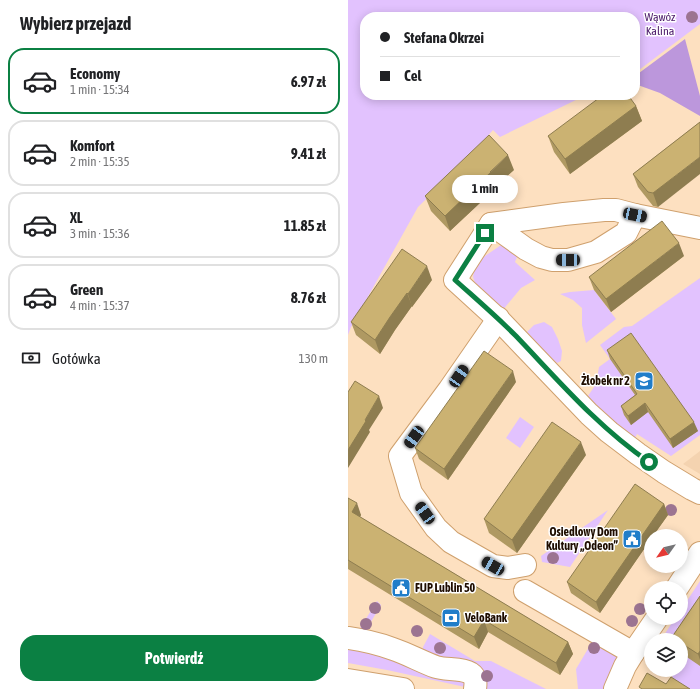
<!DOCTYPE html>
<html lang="pl">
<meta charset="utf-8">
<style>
:root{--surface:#fff;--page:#f2f2f2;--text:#202124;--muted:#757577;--line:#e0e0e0;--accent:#0b8043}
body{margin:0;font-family:"Asap Condensed",sans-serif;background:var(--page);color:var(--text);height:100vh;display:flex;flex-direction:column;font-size:15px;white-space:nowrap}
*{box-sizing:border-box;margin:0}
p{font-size:13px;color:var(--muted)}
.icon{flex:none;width:22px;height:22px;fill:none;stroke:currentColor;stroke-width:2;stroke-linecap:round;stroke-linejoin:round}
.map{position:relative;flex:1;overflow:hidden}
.side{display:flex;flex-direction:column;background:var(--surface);width:348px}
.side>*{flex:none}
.banner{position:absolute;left:12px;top:12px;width:280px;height:88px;border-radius:16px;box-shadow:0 2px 10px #0003;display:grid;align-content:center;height:88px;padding:0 20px;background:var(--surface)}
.needle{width:26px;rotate:236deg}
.tools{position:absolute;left:296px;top:529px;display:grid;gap:8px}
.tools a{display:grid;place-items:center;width:44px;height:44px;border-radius:50%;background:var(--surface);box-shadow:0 2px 10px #0003;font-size:20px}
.end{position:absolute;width:18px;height:18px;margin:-9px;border:5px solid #0b8043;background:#fff;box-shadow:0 0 0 2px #fff}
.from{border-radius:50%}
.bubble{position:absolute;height:28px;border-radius:14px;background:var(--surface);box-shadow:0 2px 10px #0003;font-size:13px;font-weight:700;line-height:28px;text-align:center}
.car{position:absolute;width:12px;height:24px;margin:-12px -6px;border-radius:5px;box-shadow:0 0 3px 1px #0007;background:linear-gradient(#222 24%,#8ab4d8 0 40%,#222 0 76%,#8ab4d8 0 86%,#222 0)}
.banner b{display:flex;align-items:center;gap:14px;height:38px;font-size:15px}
.banner b+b{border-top:1px solid var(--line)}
.banner i{width:10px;height:10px;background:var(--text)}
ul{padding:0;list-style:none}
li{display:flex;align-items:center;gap:12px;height:66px;margin:0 8px 6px;padding:0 12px;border:2px solid var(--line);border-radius:16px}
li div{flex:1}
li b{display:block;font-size:15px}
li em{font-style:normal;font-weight:700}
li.on{border-color:var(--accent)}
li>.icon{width:36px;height:36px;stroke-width:1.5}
h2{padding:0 20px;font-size:18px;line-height:48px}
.pay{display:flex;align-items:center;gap:10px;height:44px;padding:0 20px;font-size:15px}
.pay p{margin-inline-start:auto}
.action{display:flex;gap:8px;margin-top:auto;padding:8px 20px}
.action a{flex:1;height:46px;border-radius:16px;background:var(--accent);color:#fff;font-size:16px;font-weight:700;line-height:46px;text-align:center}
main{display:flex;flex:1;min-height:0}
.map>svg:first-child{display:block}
.built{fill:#f4d3b0}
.green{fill:#e2c2fe}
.forest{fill:#bc97dc}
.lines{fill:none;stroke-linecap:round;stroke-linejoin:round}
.minor-casing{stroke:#cfa06d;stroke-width:24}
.minor{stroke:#fff;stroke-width:22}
.tree{fill:#9c7491}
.wall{fill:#af9962}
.shaded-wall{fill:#8e7d50}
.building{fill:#cbb272;stroke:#8e7d50}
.route{stroke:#0b8043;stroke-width:5}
.labels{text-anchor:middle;stroke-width:3;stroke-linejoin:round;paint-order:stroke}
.park-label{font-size:12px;fill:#4c1b6b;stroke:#fff}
.poi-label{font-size:12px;font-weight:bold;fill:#1e0d00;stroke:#fff;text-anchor:end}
</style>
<main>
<section class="side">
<h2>Wybierz przejazd</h2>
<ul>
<li class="on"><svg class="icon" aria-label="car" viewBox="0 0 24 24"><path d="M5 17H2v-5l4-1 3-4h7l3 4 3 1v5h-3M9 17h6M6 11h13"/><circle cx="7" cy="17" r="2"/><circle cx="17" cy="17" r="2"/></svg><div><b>Economy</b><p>1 min · 15:34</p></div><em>6.97 zł</em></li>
<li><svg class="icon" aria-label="car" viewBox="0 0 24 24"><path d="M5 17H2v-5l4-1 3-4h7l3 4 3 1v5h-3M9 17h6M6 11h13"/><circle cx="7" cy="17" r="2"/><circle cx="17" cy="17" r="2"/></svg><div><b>Komfort</b><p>2 min · 15:35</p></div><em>9.41 zł</em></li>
<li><svg class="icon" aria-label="car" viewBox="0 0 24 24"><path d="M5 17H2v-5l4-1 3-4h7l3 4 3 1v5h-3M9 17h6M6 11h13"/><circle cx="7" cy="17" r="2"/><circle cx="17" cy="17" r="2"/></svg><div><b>XL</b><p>3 min · 15:36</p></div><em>11.85 zł</em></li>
<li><svg class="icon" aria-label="car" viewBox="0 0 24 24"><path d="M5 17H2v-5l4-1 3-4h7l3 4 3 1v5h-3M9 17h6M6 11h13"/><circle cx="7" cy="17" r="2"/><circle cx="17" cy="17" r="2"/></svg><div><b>Green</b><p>4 min · 15:37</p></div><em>8.76 zł</em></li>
</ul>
<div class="pay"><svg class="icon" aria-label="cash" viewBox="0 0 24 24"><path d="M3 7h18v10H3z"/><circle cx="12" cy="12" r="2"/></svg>Gotówka<p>130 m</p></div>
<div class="action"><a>Potwierdź</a></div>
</section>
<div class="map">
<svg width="352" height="689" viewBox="0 0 352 689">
<rect width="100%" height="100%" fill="#fde0c0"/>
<!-- built -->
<path class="built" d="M352,451V474L335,464Z"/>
<!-- green -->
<g class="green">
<path d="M0,0H352V24L287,73V17H17V95H241L232,98L152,137L145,130L118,160L70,207L3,327L0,335Z"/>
<path d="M159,241L171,252L167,262L187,280L173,288L154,311L128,286L125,277L127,265L137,256Z"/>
<path d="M352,278V435L323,456L289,434L285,442L263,425L240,396L248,384L251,367L262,359L252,345L276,327L284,326Z"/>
<path d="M246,290L268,319L238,343L234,325V308L225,300L212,294L222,292Z"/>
<path d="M196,322L204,327L210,339L214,351L213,361L209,363L196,351L179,332L186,325Z"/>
<path d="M172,417L186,427L172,448L158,438Z"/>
<path d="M260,510L222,567L194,562L193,556Z"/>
<path d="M352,581V689H319L325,677L315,670H333V640H313L327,618H333V610Z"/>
<path d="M29,601L33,605L18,630L9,633Z"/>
<path d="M82,634L127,661H143L198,689H138L75,652V647Z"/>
<path d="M247,637L272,659L257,689H230L228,669Z"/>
<path d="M0,647L118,678L117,687L39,670L0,663Z"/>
</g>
<!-- forest -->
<path class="forest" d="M337,39L352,96V116L312,93L287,84V76Z"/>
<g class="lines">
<!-- minor casing -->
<g class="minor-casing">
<g id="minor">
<path d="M143,224L216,214L256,210H268L287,215"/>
<path d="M352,228L287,215L278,233L248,252L220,260H204L193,257L178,249L143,224L107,280L153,322L241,414L261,432L290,454L316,472L344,489L352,493"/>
<path d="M150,318L146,325L101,390L52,456L63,493L88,528L103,542L145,566L160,568L177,565"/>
<path d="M329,588L352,553"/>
<path d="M177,591L285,653"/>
<path d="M0,638C15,640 31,644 45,649C60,654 74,662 88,667C97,670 114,668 122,673C128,677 128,682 127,689"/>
<path d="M0,680L55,689"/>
<path d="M267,689L277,666L285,653L309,618"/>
</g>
</g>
<!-- minor -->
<use href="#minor" class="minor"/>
</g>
<!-- trees -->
<g class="tree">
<circle cx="344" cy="17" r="6"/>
<circle cx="323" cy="510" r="6"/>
<circle cx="205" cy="558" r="6"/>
<circle cx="27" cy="608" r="6"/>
<circle cx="292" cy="609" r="6"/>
<circle cx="284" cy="621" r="6"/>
<circle cx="18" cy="624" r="6"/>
<circle cx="69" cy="631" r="6"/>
<circle cx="92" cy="648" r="6"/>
<circle cx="246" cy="648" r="6"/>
<circle cx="139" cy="676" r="6"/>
</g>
<!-- wall -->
<g class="wall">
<path d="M288,106L294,121L222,174L206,152L200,136Z"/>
<path d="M352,122L310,207L305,206L290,187L285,174Z"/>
<path d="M166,170L148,186L149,187L102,231L83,211L77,196Z"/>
<path d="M336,256L263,312L246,290L241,277Z"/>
<path d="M84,280L64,307V306L47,330L32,354L8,335L3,322Z"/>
<path d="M259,350L350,431L325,448L300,412L283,425L276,415L273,406L287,395L262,359Z"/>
<path d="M168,382L100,480L71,459L67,448Z"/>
<path d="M238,455L169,553L141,533L136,519Z"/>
<path d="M0,498L13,515L12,517L220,642L225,654L212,675L140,632L131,649L0,569Z"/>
<path d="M316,504L320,515L305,536H303V539L252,613L223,593L219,582Z"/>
<path d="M352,596V666L333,653V640H326L324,637Z"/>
</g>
<!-- shaded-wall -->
<g class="shaded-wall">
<path d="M288,106L294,121L222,174L217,159Z"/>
<path d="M160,155L166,170L148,186L149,187L102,231L97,216Z"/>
<path d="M352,157V174L310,207L305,193Z"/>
<path d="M331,243L336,256L263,312L258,299Z"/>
<path d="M79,266L84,280L64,307L60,294Z"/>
<path d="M59,293L64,306L47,330L32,354L27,340L42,317Z"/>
<path d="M165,371L168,382L100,480L96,469Z"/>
<path d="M31,396L35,408L21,430L22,432L0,468V450L17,420Z"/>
<path d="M297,403L300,412L283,425L280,416Z"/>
<path d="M346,422L350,431L325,448L322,439Z"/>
<path d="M233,442L238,455L169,553L164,540Z"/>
<path d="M9,503L13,515L8,524L4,512Z"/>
<path d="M316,504L320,515L305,536H303V539L252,613L248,602Z"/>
<path d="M136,620L140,632L131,649L126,637Z"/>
<path d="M220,642L225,654L212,675L208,663Z"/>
<path d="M352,651V660L350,654Z"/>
</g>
<!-- building -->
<g class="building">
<path d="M255,95H280L288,106L217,159L200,136Z"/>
<path d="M352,122V157L305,193L300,192L285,174Z"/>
<path d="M141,135L160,155L142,172H143L97,216L77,196Z"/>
<path d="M314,221L331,243L258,299L241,277Z"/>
<path d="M54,249L79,266L60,294L59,293L42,317L27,340L3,322Z"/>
<path d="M283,333L346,422L322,439L297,403L280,416L273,406L289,394L259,350Z"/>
<path d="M136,351L165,371L96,469L67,448Z"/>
<path d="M7,381L31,396L17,420L18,421L0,450V392Z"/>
<path d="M204,422L233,442L164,540L136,519Z"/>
<path d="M287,484L316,504L248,602L219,582Z"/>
<path d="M0,498L9,503L4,512L220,642L208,663L136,620L126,637L0,560Z"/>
<path d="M352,596V651L350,654L333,643V640H329L324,637Z"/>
<path d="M299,673L318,684L323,677L342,689H294L291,687Z"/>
</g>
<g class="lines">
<!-- route -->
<path class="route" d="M137,233L107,280C127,298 148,316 168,336C210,380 250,427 301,462"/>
</g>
<!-- icons -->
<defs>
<g id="school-square" transform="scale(1)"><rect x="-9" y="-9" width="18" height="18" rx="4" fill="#207dc9" stroke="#fff"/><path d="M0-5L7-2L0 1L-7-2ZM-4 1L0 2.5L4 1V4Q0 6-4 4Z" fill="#fff"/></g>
<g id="civic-square" transform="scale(1)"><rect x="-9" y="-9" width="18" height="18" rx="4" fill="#207dc9" stroke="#fff"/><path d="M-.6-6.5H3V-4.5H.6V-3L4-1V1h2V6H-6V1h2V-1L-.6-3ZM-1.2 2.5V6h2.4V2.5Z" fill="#fff"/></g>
<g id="bank-square" transform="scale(1)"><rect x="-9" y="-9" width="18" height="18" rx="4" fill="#207dc9" stroke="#fff"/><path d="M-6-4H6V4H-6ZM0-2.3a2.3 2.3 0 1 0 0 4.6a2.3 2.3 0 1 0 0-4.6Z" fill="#fff"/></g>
</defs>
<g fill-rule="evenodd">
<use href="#school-square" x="296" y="381"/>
<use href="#civic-square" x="284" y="539"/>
<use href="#civic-square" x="53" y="588"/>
<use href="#bank-square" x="103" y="618"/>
</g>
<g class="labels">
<!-- park labels -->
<g class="park-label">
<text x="312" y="21">Wąwóz<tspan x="312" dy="14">Kalina</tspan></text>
</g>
<!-- poi labels -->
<g class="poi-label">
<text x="282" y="385">Żłobek nr 2</text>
<text x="270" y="536">Osiedlowy Dom<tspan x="270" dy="14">Kultury „Odeon”</tspan></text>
<text x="67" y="592" text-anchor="start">FUP Lublin 50</text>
<text x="117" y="622" text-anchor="start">VeloBank</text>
</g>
</g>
</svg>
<div class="tools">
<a><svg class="needle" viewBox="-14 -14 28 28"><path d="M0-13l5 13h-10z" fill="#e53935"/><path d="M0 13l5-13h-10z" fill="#757577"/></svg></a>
<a><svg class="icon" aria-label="locate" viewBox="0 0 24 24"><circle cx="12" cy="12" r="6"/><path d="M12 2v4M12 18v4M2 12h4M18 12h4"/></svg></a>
<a><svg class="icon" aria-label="layers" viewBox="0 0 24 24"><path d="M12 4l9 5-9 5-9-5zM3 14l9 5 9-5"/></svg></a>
</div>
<i class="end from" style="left:301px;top:462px"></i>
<i class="end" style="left:137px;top:233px"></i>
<div class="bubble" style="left:104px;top:175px;width:66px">1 min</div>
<i class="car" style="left:287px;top:215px;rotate:102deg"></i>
<i class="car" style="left:220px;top:260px;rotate:270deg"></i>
<i class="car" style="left:111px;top:376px;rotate:34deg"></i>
<i class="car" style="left:66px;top:437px;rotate:216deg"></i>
<i class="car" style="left:77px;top:513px;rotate:325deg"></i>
<i class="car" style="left:145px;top:566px;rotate:300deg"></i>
<div class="banner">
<b><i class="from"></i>Stefana Okrzei</b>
<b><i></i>Cel</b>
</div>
</div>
</main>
